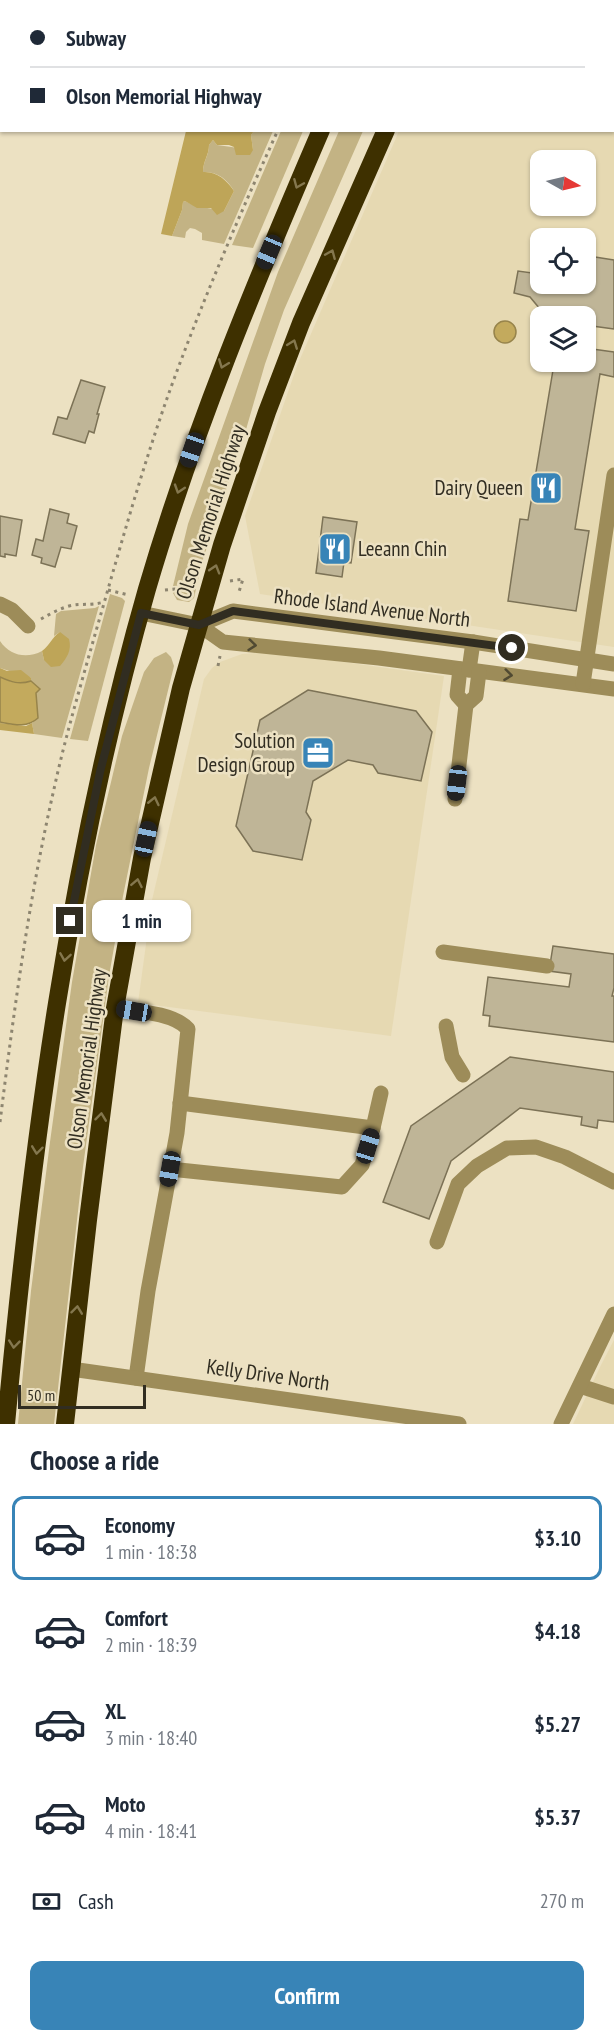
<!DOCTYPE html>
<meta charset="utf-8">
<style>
:root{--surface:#fff;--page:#f6f6f7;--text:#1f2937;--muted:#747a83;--line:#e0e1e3;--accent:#3884b7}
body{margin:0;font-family:"PT Sans Narrow",sans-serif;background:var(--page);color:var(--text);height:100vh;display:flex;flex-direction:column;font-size:22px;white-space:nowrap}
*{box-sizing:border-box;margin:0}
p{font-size:20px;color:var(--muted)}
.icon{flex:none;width:33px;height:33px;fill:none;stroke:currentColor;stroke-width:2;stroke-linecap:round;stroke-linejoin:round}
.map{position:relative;height:1424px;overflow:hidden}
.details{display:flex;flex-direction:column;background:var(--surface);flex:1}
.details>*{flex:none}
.banner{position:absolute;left:0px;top:0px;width:615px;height:132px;box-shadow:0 2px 4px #0004;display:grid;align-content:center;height:132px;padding:0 30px;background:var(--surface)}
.needle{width:39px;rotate:98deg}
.controls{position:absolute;left:530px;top:150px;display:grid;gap:12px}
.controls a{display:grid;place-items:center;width:66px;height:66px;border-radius:12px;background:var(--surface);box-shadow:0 2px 4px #0004;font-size:30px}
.scale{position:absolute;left:18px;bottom:15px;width:128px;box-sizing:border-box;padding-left:6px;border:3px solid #312d21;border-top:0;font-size:16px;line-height:21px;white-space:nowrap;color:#312d21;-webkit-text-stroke:4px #ece1c2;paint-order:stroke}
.end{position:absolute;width:27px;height:27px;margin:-14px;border:8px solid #312d21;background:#fff;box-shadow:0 0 0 3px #fff}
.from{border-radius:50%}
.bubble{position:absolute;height:42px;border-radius:12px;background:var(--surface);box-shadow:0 2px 4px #0004;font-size:20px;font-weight:700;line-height:42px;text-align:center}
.car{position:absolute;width:18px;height:36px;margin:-18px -9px;border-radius:8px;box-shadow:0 0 4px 2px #0007;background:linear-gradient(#222 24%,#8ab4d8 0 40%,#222 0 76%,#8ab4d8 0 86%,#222 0)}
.banner b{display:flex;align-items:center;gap:21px;height:57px;font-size:22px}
.banner b+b{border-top:2px solid var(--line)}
.banner i{width:15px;height:15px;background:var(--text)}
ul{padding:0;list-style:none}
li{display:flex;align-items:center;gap:18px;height:84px;margin:0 12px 9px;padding:0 18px;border:3px solid transparent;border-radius:12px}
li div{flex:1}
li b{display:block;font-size:22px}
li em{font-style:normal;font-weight:700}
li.current{border-color:var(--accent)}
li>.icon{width:54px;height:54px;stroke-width:1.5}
h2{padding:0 30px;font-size:27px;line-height:72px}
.pay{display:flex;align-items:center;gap:15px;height:66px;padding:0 30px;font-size:22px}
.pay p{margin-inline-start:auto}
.button{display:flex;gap:12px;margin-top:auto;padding:12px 30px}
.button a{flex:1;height:69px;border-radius:12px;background:var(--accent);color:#fff;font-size:24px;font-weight:700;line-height:69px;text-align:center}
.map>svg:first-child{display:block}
.built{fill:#e6d9b2;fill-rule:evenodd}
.green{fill:#c3b384}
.forest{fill:#bea558}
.water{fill:#c3aa5d;stroke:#97844b;stroke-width:1.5}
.building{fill:#bfb597;stroke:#7c7256;stroke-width:1.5}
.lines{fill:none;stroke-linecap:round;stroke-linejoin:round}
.path{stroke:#8d8570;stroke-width:3;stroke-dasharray:3 4.5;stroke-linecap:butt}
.minor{stroke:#9d8c59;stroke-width:15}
.major{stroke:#594601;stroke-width:15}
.highway{stroke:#3e3000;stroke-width:18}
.oneway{stroke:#84774e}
.oneway2{stroke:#514a32}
.route{stroke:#312d21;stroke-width:8}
.labels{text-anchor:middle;stroke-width:5;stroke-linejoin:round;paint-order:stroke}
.poi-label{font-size:21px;fill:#312d21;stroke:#ece1c2;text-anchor:end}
.street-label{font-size:21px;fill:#312d21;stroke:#ece1c2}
</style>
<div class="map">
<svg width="614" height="1424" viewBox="0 0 614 1424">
<rect width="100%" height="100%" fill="#ece1c2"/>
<!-- built -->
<g class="built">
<path d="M458,0H614V647L260,594L245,516L297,366L399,131L614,130V2L457,1ZM540,160H585V206H540ZM540,238H585V284H540ZM540,316H585V362H540Z"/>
<path d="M272,652L444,676L391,1036L138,1003L152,900L204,679L212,668L220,662L242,654Z"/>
<path d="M614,1340V1424H573L601,1365Z"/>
</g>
<!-- green -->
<g class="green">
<path d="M254,131H273L224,244L202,240V233L195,229L190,228L186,232L185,238L172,236L182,210L183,202L185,201C199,209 209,207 224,211L234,191C228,180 217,171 203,172C203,161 209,156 209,145L213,140L217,145L253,150L251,135Z"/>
<path d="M281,131H303L253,248L232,245Z"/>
<path d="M339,131H363L284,310L265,364L245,433L203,559L197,584L173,586L188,524L278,272Z"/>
<path d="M196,589L194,598L189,602L177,600L173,593L177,591Z"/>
<path d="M110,594L122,598L125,601L88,741L70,739Z"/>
<path d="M99,606L62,738L34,734L32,723L38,718L36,693L40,689L31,681V678L0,668V641C10,656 27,659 42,651L44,660L60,632L54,636L56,614L61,611L95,608Z"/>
<path d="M166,652L171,657L174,666L149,768L123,896L109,976L83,1167L54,1424H18L31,1291L50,1142L72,982L96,845L122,736L144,672L154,658Z"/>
</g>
<!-- forest -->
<g class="forest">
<path d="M186,131H254L251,135L253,150L250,155H236L234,147L229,145H217L213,140L209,145C209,155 203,161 203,172C216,171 227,180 234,191L224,211L217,215L211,208H197L185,201L183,202L182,210L172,236L161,234Z"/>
<path d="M60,632L69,639C72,650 67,658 60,666L51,667L44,660L42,651C50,645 52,637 60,632Z"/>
<path d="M0,668L7,671L21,670L31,678V681C19,685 11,682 0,677Z"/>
<path d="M0,723L26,726L32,723L34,734L0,730Z"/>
</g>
<!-- water -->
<g class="water">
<circle cx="505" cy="332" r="11"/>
<path d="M0,677C11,682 19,685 31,681L40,689L36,693L38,718C27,728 15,725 0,722Z"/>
</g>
<!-- building -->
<g class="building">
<path d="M0,27L2,28V56L0,55Z"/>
<path d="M595,257L614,260V329L585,325V316H563L564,313L540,309L530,297L514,293L518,271L532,273L540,262V284H585V263L594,264Z"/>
<path d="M585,348L614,352V377L600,374L575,529L589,531L576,611L508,601L520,519L528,520L554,364L550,362H585Z"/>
<path d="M81,380L105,387L97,414H99L94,433L89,431L85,443L53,434L58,417L67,419Z"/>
<path d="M50,509L69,514L67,523L77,526L71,549L61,547L55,567L41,563L42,558L32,555L36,539L43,541Z"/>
<path d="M0,516L22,520L16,556L5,554V557L0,556Z"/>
<path d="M323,517L357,522L351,563L344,562L342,577L316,573Z"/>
<path d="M308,690L416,711L432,732L421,781L378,773L373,765L348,760L313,781L306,812L311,820L302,860L253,851L236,826L260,720Z"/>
<path d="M553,946L614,954V988L612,996H614V1042L489,1026L490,1016L483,1015L488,977L569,987L571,974L549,971Z"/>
<path d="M510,1057L614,1072V1122L598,1120L597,1128L581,1125L582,1117L520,1108L451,1161L429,1219L383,1202L411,1126Z"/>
</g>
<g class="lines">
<!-- path -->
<g class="path">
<path d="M347,2V0"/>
<path d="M230,581L243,579L238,595"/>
<path d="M108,590L129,595"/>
<path d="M165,590L194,587"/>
<path d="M41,619C50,614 59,609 69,606C81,603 90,606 104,602"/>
<path d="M218,666L220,656"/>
<path d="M0,1122C14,1010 29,898 54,789C65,738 80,688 94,638C118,555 141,471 170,390C202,302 239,216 278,130"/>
</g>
<!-- minor -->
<g class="minor">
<path d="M258,0L269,2"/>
<path d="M0,604L12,610L28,626"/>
<path d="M141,613L199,625L223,642L379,658L614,689"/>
<path d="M199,625L233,611L473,642L614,664"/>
<path d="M460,669L457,695L466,705"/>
<path d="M469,670L473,642"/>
<path d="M583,684L614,475"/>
<path d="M455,799L466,705L476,696L479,672"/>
<path d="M443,952L547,966"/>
<path d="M115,1008C136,1011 174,1013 188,1029L177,1133L148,1291L136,1378"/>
<path d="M446,1026L452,1057L463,1075"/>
<path d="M180,1103L373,1128"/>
<path d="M170,1169L342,1187L362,1165L373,1128L381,1093"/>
<path d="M437,1242L458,1184L477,1166L507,1148L536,1147L565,1157L614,1182"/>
<path d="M71,1369L459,1424"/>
<path d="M580,1386L614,1397"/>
<path d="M561,1424L614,1314"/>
</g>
<!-- major -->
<path class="major" d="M458,0L465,2"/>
<!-- highway -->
<g class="highway">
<path d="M226,0L232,2"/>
<path d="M537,0L540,2"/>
<path d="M380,2L381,0"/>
<path d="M444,2L445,0"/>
<path d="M6,1424C32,1143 69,861 147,589C193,432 256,281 321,130"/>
<path d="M65,1424L88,1220L115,1008L142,858L181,688L222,545L267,412L301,323L386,130"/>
</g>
</g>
<!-- one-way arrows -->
<defs><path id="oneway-chevron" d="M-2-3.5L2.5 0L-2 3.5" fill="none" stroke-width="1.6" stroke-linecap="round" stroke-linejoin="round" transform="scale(1.5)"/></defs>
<g class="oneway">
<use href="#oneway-chevron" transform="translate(298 184) rotate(113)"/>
<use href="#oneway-chevron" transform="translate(331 254) rotate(-67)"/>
<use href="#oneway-chevron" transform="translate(293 344) rotate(-69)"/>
<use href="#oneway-chevron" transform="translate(223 364) rotate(111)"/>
<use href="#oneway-chevron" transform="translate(179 489) rotate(108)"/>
<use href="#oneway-chevron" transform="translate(215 569) rotate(-73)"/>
<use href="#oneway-chevron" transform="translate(154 801) rotate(-77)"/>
<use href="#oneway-chevron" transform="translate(137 883) rotate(-79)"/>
<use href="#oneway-chevron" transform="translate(65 957) rotate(99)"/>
<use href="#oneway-chevron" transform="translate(101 1117) rotate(-83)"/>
<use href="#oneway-chevron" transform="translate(37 1150) rotate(97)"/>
<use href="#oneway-chevron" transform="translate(77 1310) rotate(-83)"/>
<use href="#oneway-chevron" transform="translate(14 1344) rotate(96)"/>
</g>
<g class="oneway2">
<use href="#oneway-chevron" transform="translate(252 645) rotate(6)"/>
<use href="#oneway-chevron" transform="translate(508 675) rotate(7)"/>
</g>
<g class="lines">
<!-- route -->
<path class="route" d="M70,921L100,772L141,613L199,625L233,611L512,648"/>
</g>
<!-- icons -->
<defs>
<g id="restaurant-square" transform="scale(1.725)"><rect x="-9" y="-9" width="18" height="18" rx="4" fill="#3884b7" stroke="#ece1c2"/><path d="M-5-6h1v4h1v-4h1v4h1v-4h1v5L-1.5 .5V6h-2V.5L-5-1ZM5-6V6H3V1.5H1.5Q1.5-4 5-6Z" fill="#fff"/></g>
<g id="office-square" transform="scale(1.725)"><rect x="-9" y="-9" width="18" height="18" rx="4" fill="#3884b7" stroke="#ece1c2"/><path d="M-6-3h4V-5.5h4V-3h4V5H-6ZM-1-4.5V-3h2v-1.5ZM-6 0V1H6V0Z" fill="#fff"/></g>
</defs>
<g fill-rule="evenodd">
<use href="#restaurant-square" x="546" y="488"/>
<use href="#restaurant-square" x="335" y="549"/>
<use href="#office-square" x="318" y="753"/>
</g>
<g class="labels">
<!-- poi labels -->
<g class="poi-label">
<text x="523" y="495">Dairy Queen</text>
<text x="358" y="556" text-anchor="start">Leeann Chin</text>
<text x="295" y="748">Solution<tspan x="295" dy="24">Design Group</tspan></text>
</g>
<!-- street labels -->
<g class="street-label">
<text transform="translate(211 512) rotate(-72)" y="7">Olson Memorial Highway</text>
<text transform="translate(372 608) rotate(7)" y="7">Rhode Island Avenue North</text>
<text transform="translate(87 1059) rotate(-82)" y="7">Olson Memorial Highway</text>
<text transform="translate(268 1375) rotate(8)" y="7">Kelly Drive North</text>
</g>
</g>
</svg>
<div class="controls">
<a><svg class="needle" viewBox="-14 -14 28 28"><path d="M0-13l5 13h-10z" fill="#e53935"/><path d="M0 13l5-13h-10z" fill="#747a83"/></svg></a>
<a><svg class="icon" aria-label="locate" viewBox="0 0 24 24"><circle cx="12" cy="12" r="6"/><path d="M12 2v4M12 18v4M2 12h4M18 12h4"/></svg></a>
<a><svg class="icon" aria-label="layers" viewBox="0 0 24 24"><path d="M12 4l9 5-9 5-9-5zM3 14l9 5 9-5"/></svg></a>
</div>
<div class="scale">50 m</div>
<i class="end from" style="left:512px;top:648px"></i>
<i class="end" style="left:70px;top:921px"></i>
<div class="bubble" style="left:92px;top:900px;width:99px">1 min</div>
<i class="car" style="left:269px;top:252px;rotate:203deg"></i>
<i class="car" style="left:192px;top:450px;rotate:199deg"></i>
<i class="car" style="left:457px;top:783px;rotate:187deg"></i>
<i class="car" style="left:146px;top:839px;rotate:12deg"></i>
<i class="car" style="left:134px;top:1011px;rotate:280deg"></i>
<i class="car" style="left:368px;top:1146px;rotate:17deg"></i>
<i class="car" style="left:170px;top:1169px;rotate:190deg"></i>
<div class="banner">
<b><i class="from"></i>Subway</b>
<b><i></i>Olson Memorial Highway</b>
</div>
</div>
<section class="details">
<h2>Choose a ride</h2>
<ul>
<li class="current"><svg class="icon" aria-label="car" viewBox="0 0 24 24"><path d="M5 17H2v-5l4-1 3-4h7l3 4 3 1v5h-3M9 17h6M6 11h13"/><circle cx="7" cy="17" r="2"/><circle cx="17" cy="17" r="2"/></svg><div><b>Economy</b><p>1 min · 18:38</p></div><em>$3.10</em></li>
<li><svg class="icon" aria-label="car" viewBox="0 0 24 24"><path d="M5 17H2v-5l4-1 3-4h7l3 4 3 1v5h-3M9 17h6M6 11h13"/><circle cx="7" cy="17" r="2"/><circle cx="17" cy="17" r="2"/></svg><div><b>Comfort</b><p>2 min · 18:39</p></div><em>$4.18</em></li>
<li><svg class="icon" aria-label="car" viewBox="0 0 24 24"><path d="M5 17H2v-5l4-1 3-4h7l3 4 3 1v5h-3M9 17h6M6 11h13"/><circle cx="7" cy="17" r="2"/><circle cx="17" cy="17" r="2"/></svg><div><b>XL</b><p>3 min · 18:40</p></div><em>$5.27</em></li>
<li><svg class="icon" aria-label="car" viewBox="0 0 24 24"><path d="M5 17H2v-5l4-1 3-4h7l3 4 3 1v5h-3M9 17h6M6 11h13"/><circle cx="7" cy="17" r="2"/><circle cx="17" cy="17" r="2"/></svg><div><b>Moto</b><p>4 min · 18:41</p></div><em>$5.37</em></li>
</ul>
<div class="pay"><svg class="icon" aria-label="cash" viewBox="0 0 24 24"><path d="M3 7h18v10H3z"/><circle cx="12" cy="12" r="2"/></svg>Cash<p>270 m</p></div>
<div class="button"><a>Confirm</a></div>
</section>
